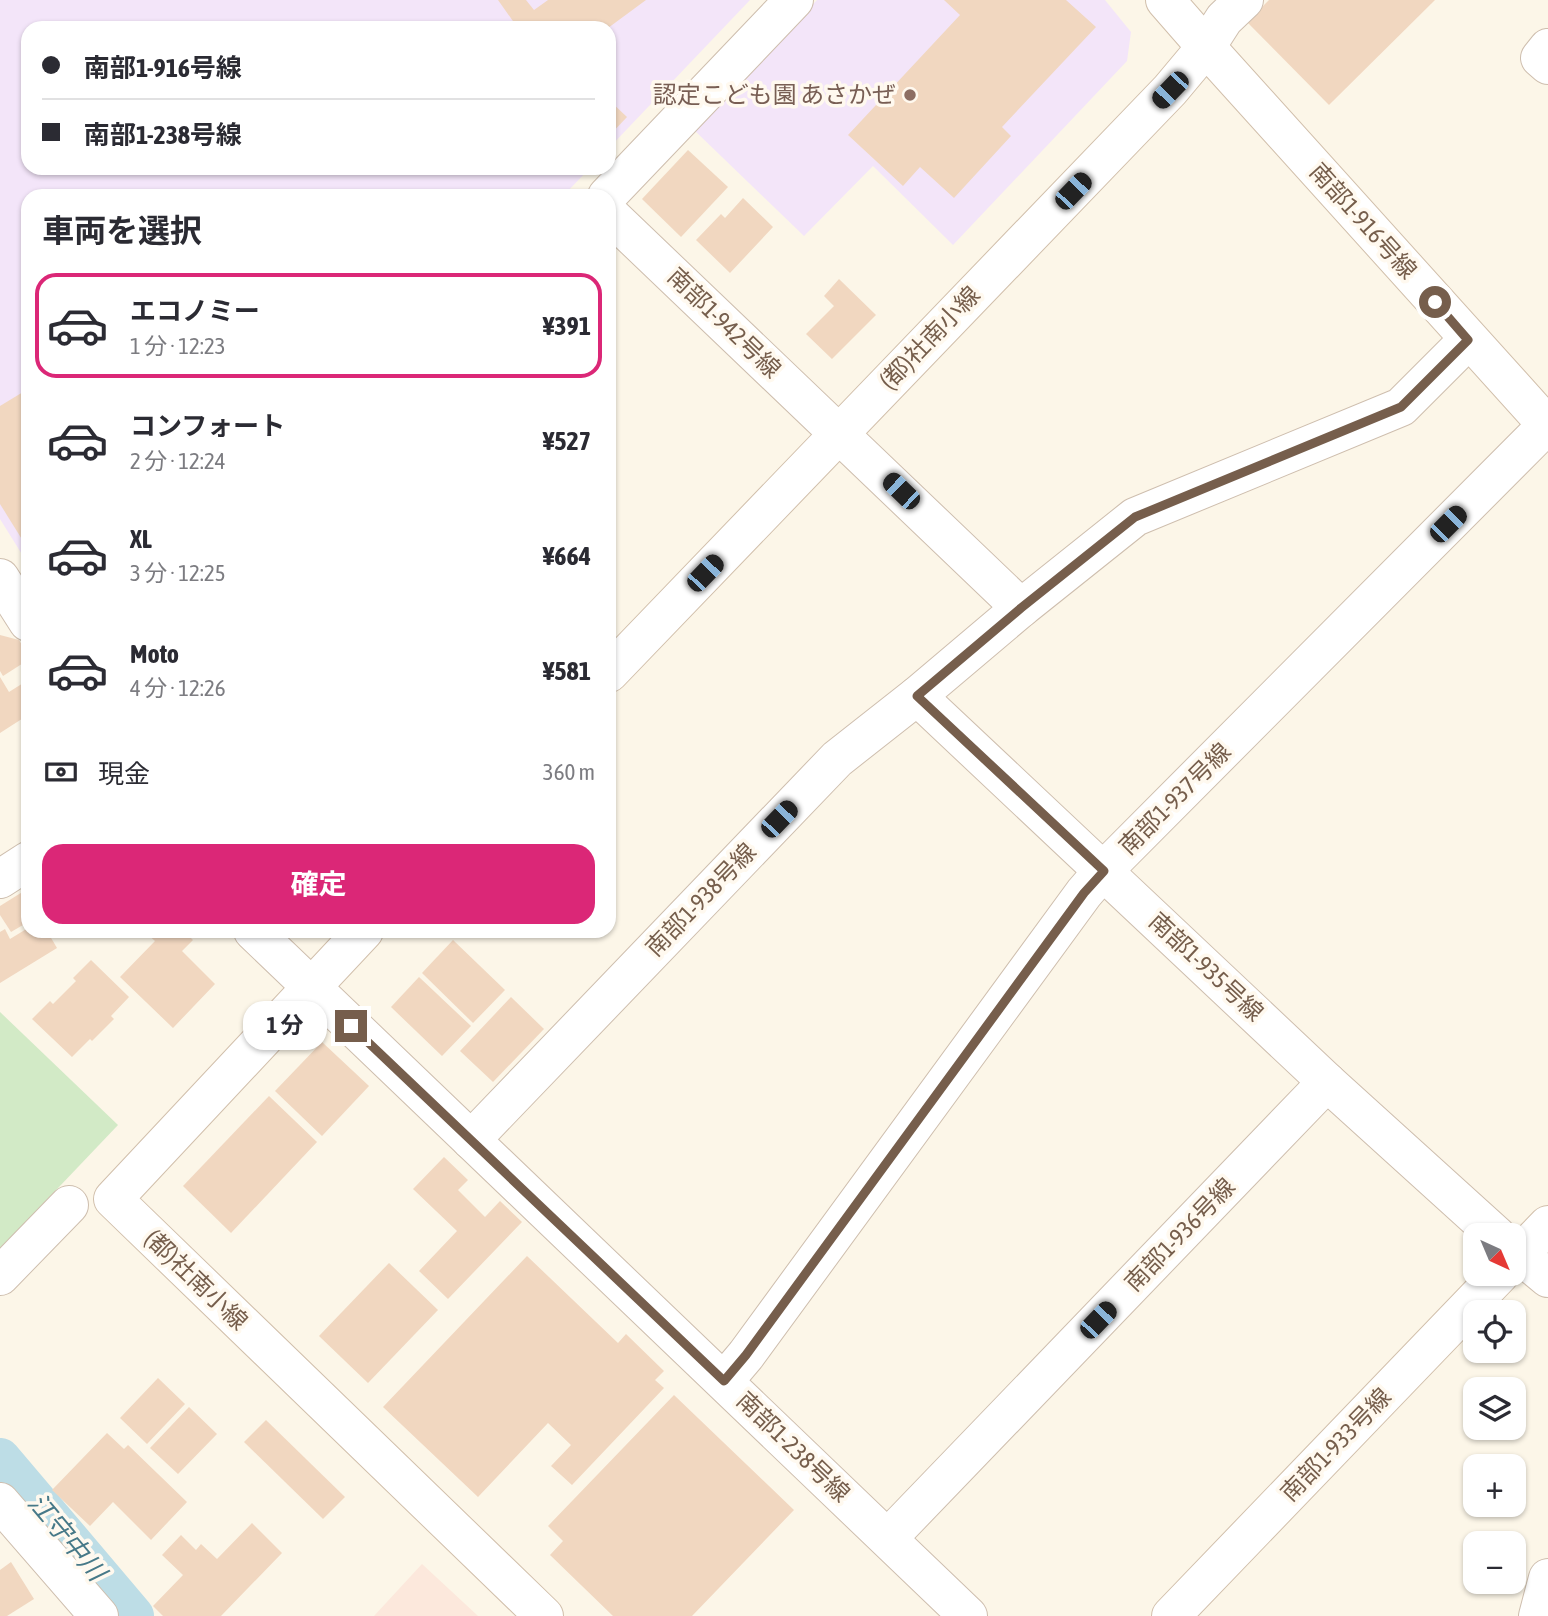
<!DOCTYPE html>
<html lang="ja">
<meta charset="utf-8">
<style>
:root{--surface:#fff;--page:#f7f7f7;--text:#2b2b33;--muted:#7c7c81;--line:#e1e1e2;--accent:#db2777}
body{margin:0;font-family:"Asap Condensed","Noto Sans JP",sans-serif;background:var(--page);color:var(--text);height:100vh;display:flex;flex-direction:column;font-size:26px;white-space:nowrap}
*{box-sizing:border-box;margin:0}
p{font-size:23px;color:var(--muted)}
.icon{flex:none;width:38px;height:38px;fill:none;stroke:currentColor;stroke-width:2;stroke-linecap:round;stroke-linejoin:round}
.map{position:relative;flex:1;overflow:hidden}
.details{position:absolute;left:21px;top:189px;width:595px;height:749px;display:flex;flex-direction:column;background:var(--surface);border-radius:21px;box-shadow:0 2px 5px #0004}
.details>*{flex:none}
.top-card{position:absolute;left:21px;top:21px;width:595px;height:154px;border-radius:21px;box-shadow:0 2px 5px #0004;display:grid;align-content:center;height:154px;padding:0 21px;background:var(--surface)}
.needle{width:46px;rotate:136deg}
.tools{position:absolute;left:1463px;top:1223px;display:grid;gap:14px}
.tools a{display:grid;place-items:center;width:63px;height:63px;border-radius:14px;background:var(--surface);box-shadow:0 2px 5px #0004;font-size:35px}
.end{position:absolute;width:32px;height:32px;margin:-16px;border:9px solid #765e4c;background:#fff;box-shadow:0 0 0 4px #fff}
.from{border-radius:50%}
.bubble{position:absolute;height:49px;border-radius:21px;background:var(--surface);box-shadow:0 2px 5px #0004;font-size:23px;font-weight:700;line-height:49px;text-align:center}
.car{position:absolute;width:21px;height:42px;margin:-21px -10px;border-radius:9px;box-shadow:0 0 5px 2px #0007;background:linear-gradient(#222 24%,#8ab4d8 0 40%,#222 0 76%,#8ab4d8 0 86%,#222 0)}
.top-card b{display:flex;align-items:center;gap:24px;height:66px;font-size:26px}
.top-card b+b{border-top:2px solid var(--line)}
.top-card i{width:18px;height:18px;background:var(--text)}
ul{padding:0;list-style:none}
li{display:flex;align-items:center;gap:21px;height:105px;margin:0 14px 10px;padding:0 7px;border:4px solid transparent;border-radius:21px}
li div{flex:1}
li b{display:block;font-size:26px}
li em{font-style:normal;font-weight:700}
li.active{border-color:var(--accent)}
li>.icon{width:63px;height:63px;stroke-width:1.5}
h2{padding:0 21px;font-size:32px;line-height:84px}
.pay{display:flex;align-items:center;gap:18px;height:77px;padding:0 21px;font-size:26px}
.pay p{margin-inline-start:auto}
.button{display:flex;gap:14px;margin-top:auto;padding:14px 21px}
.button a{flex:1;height:80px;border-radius:21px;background:var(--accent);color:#fff;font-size:28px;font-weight:700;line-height:80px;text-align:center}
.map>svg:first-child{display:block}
.commercial{fill:#fce8dc}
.education{fill:#f3e5f9}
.green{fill:#d2eac6}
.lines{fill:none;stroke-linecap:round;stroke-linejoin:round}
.canal{stroke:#bddde6;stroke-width:42}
.building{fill:#f1d7c0}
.street-casing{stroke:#cebeae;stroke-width:40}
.secondary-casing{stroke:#d1bfab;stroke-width:40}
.street{stroke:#fff;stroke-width:38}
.secondary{stroke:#fff;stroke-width:38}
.route{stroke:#765e4c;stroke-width:9}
.education-dot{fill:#8d6e63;stroke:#fff9ef;stroke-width:2.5}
.labels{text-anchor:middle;stroke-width:7;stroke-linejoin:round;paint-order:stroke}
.education-label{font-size:24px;fill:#785e54;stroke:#fff9ef;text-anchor:end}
.street-label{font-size:24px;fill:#765e4c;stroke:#fff9ef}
.water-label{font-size:26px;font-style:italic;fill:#477988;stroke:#fff9ef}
</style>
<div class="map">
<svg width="1548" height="1616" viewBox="0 0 1548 1616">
<rect width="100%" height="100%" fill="#fcf6e8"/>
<!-- commercial -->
<path class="commercial" d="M422,1564L478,1616H374Z"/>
<!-- education -->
<g class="education">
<path d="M0,0H750L609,148V28H28V168H590L563,196H28V564L0,519Z"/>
<path d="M817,0H1105L1131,32L1127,61L953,245L873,166L804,236L693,129Z"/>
</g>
<!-- green -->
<path class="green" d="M0,1012L118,1125L0,1249Z"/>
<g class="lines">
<!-- canal -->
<path class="canal" d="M0,1459L133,1616"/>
</g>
<!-- building -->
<g class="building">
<path d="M498,0H526L534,10L548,0H646L608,28H509L515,24Z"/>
<path d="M944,0H1066L1096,27L1002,127L1011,136L954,198L920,167L903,186L848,135L960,15Z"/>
<path d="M1269,0H1435L1329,105L1247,22Z"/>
<path d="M609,100L627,117L609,136Z"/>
<path d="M688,150L728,187L681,237L642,199Z"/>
<path d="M743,198L773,227L730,273L696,240L721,214L725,218Z"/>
<path d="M839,279L876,315L832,359L806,334L834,306L824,296Z"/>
<path d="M28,389V549L0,504V406Z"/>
<path d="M0,635L19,640L28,655V660L3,676L0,671Z"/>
<path d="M0,677L9,692L28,680V715L0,733Z"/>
<path d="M24,891L28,898V922L11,932L0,915V906Z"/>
<path d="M28,928V931H47L57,948L0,983V932L5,929L10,939Z"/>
<path d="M148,931H184L193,940L182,951L215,984L173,1028L120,977L155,941L146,933Z"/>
<path d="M453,940L505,990L473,1023L422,973Z"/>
<path d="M91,960L129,997L111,1016L114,1019L92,1041L90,1039L72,1057L32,1019L50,1001L53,1004L76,981L73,978Z"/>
<path d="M419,977L471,1026L442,1056L391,1007Z"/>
<path d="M511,997L544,1029L493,1082L460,1051Z"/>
<path d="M322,1042L369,1086L322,1136L275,1091Z"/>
<path d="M269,1096L317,1142L231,1233L183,1186Z"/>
<path d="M444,1157L468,1180L458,1190L485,1217L500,1201L522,1222L448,1299L419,1271L457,1231L413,1189Z"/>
<path d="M527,1256L618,1343L626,1334L664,1371L655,1380L664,1388L572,1485L551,1466L571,1445L548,1423L478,1497L383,1407Z"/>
<path d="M389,1263L438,1310L368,1383L319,1336Z"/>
<path d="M158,1378L185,1404L147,1444L120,1418Z"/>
<path d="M674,1395L794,1510L692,1616H613L550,1555L563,1541L548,1526Z"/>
<path d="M189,1407L217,1434L178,1474L150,1448Z"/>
<path d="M266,1420L345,1497L323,1519L244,1442Z"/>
<path d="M107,1433L124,1449L128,1445L187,1502L151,1540L113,1502L90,1526L52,1490Z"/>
<path d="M252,1523L282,1553L221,1616H163L153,1606L183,1575L162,1555L181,1535L196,1550L201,1544L217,1559Z"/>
<path d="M11,1562L34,1599L7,1616H0V1570Z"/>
</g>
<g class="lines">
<!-- street casing -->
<g class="street-casing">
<g id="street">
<path d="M1206,47L1224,19L1244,0"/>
<path d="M1548,48L1540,58L1548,65"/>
<path d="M607,196L794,0"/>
<path d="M609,214L1021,608"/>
<path d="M0,578L28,622"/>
<path d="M917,696L1327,1082L1497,1236"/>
<path d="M0,879L28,861"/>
<path d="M253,931L968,1616"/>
<path d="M471,1140L837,759L917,696L1021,608L1135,517L1401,407L1468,340"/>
<path d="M1514,1250L1548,1278"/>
<path d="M0,1276L69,1205"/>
<path d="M724,1381L746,1355L1084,893L1103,871L1547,425"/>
<path d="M0,1502L99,1616"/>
<path d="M888,1538L1327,1082"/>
<path d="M1538,1616L1548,1578"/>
</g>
</g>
<!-- secondary casing -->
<g class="secondary-casing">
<g id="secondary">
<path d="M1206,47L1548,426"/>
<path d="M609,673L1170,90L1206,47L1165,0"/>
<path d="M364,931L113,1199L544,1616"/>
<path d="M1514,1260L1548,1225"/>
<path d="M1171,1616L1500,1274"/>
</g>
</g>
<!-- street -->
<use href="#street" class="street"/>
<!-- secondary -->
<use href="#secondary" class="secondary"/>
</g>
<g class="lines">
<!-- route -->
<path class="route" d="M351,1026L724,1381L746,1355L1084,893L1104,871L917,696L1021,608L1135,517L1401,407L1468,340L1435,302"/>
</g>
<!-- markers -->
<circle class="education-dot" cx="910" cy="95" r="7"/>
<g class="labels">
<!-- education labels -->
<g class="education-label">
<text x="896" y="103">認定こども園 あさかぜ</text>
</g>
<!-- street labels -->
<g class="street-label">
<text transform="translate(1363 221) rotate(48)" y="8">南部1-916号線</text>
<text transform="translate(724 323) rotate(44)" y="8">南部1-942号線</text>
<text transform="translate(930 338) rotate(-46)" y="8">(都)社南小線</text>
<text transform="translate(1175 799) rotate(-45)" y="8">南部1-937号線</text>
<text transform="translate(701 900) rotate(-46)" y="8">南部1-938号線</text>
<text transform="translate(1206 967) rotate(43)" y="8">南部1-935号線</text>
<text transform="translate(1180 1235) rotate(-46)" y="8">南部1-936号線</text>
<text transform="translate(196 1280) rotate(44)" y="8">(都)社南小線</text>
<text transform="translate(1336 1445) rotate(-46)" y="8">南部1-933号線</text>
<text transform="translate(793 1447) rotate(44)" y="8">南部1-238号線</text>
</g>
<!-- water labels -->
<g class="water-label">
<text transform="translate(67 1537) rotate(50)" y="9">江守中川</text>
</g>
</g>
</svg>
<div class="tools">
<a><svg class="needle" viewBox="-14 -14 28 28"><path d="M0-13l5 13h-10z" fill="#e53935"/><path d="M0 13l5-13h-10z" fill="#7c7c81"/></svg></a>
<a><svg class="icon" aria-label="locate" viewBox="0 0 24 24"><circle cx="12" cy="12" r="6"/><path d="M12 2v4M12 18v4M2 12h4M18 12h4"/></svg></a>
<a><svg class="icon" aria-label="layers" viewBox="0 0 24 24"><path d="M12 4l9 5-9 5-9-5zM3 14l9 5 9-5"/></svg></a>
<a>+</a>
<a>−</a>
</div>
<i class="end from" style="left:1435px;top:302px"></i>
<i class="end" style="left:351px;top:1026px"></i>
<div class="bubble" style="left:243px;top:1001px;width:84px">1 分</div>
<i class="car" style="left:1170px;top:90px;rotate:224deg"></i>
<i class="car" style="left:1073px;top:191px;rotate:44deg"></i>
<i class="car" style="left:901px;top:491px;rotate:314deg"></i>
<i class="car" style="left:1448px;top:524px;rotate:45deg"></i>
<i class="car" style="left:705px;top:573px;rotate:44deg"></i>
<i class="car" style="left:779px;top:819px;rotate:44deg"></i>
<i class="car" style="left:1098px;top:1320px;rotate:44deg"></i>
<div class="top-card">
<b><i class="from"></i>南部1-916号線</b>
<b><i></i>南部1-238号線</b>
</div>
<section class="details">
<h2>車両を選択</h2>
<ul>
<li class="active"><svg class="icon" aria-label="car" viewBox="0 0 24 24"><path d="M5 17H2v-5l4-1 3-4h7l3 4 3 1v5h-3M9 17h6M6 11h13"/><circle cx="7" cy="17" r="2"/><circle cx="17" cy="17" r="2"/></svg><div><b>エコノミー</b><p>1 分 · 12:23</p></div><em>¥391</em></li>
<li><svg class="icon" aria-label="car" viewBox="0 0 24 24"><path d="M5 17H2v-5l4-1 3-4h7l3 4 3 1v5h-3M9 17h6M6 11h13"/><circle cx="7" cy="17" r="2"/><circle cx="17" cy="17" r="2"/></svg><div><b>コンフォート</b><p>2 分 · 12:24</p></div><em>¥527</em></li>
<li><svg class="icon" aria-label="car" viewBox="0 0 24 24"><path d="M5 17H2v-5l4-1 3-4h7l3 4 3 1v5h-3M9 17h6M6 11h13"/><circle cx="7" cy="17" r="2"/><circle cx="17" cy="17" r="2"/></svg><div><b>XL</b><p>3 分 · 12:25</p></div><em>¥664</em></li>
<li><svg class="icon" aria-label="car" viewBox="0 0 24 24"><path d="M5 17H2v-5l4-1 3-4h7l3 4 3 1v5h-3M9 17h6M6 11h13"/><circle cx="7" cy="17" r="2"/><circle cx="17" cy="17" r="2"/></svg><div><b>Moto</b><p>4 分 · 12:26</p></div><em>¥581</em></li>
</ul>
<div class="pay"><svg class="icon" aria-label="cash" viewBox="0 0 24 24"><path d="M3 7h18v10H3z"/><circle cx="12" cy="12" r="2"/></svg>現金<p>360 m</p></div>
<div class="button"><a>確定</a></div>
</section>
</div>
